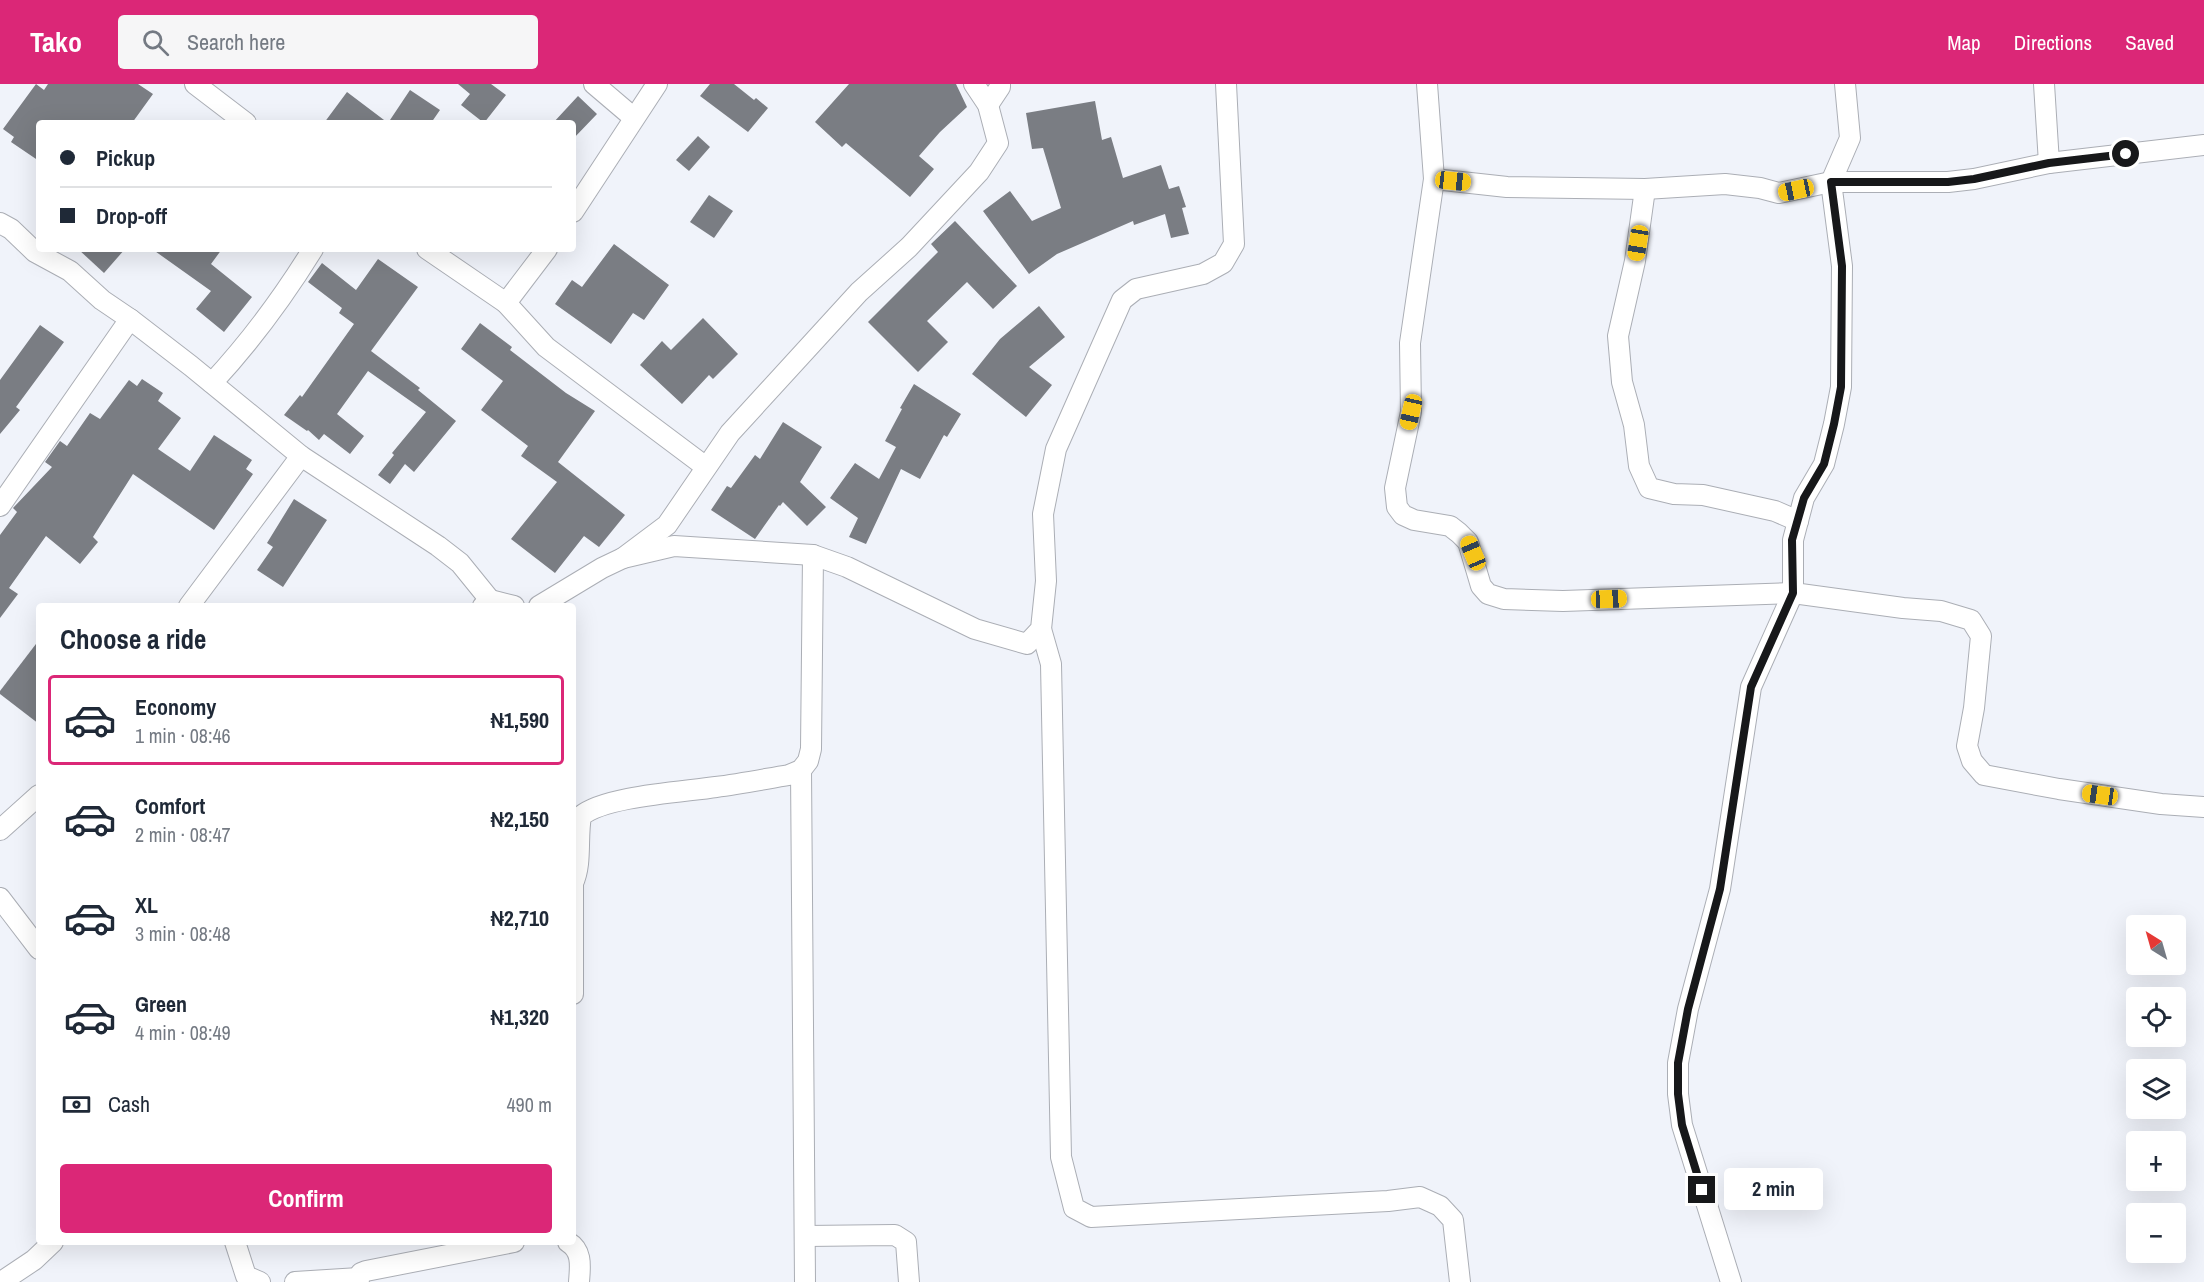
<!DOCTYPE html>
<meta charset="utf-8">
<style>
:root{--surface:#fff;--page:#f6f6f7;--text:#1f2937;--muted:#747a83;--line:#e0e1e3;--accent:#db2777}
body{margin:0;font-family:"Archivo Narrow",sans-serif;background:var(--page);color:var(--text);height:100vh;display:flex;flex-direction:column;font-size:22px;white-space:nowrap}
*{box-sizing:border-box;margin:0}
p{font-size:20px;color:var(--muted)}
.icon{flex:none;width:33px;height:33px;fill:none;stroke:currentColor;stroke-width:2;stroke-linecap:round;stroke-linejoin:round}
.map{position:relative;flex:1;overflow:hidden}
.drawer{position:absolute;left:36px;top:519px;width:540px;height:642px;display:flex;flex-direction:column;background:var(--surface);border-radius:6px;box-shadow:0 6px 24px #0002}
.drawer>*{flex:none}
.guide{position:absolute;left:36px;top:36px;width:540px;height:132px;border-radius:6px;box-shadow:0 6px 24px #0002;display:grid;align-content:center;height:132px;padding:0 24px;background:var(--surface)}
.needle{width:39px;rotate:323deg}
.fabs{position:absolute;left:2126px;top:831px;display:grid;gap:12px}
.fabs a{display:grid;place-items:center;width:60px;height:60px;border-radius:6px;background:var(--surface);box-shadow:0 6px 24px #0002;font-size:30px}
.end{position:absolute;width:27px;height:27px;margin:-14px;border:8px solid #17181a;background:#fff;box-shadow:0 0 0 3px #fff}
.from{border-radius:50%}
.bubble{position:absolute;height:42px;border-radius:6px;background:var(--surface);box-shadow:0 6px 24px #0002;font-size:20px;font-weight:700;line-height:42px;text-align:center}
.car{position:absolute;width:18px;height:36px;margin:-18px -9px;border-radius:8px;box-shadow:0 0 4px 2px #0007;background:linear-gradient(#f5c518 24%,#345 0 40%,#f5c518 0 76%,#345 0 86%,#f5c518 0)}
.guide b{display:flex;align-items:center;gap:21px;height:57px;font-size:22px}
.guide b+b{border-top:2px solid var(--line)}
.guide i{width:15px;height:15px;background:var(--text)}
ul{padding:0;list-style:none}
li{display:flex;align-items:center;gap:18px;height:90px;margin:0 12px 9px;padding:0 12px;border:3px solid transparent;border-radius:6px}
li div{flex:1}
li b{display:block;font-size:22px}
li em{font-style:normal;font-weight:700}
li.selected{border-color:var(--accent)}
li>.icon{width:54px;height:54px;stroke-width:1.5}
h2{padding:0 24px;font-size:27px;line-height:72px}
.pay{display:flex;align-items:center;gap:15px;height:66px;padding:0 24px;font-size:22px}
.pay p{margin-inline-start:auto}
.primary-button{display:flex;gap:12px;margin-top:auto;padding:12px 24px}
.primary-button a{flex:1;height:69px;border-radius:6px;background:var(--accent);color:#fff;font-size:24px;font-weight:700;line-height:69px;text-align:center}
header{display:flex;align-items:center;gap:36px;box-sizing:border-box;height:84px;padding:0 30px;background:var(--accent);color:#fff}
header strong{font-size:28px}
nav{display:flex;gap:33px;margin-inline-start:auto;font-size:21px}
.search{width:420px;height:54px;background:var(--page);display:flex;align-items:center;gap:15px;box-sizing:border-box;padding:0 21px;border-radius:6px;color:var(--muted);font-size:22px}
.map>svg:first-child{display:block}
.building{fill:#7a7d83}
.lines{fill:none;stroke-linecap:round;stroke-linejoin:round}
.street-casing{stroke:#abaeb5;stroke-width:22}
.street{stroke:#fff;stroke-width:20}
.route{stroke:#17181a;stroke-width:8}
</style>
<header>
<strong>Tako</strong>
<div class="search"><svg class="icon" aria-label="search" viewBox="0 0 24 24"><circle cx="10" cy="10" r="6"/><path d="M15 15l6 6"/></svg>Search here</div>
<nav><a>Map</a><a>Directions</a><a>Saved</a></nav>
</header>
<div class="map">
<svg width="2204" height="1198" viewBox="0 0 2204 1198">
<rect width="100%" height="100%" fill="#f0f3fa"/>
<!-- building -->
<g class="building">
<path d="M36,0L44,6L48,0H138L153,10L132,39H39V77L11,58L14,53L3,45Z"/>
<path d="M458,0H491L506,11L484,39L461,21L470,10Z"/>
<path d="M710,0H734L754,16L756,14L768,24L748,48L700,12Z"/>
<path d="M849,0H956L967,23L940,48L919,72L934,85L910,113L846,59L842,63L815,38Z"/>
<path d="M410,6L440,26L431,39H324L347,8L388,39Z"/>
<path d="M578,12L597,30L573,55V39H553Z"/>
<path d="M1095,17L1102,56L1111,53L1123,94L1161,81L1169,105L1179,102L1186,123L1182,124L1189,150L1171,154L1165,130L1134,141L1133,137L1057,170L1029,190L983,127L1010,107L1032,137L1061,124L1043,64L1032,65L1026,29Z"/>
<path d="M698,52L710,63L689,87L676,76Z"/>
<path d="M709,111L733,127L714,154L690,138Z"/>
<path d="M955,137L1017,202L993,225L967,198L927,237L948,258L918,288L868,238L938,168L931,160Z"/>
<path d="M614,160L669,201L644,236L633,229L611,260L555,220L572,196L582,203Z"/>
<path d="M78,165H125L104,189Z"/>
<path d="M152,165H222L211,180L252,213L224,248L196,225L211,207Z"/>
<path d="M378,175L418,203L371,267L420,304L418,306L456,337L414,388L405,380L390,400L378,391L394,371L392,369L426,328L368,287L337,330L364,352L350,370L324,350L319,356L308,346L307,347L284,331L300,311L302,313L354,240L339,229L342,224L308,198L322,179L356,206Z"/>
<path d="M1039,222L1065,253L1029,283L1052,301L1026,333L972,290L1000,255Z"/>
<path d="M703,234L738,270L713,295L709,291L682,320L640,281L662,257L671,266Z"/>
<path d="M480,239L512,263L510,266L566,309L595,327L558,378L625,431L599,463L584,452L555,489L511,455L557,398L521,372L528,362L481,326L503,297L461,265Z"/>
<path d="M40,241L64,258L16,323L20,326L0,350V296Z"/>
<path d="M142,295L163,309L158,317L181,334L158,365L190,387L214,351L252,376L246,385L253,390L214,446L133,390L93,453L98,458L80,480L46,452L9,504L18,510L0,534V451L17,428L13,424L52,383L45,378L60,357L67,362L90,329L100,335L129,296L137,302Z"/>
<path d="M914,300L961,330L947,353L944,351L920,395L901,385L866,460L849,453L858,434L830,414L855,379L879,395L896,363L885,357L902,325L900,324Z"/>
<path d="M783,338L822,363L800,398L826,423L807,442L783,418L780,422L779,421L755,455L711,426L727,402L731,404L755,371L760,375Z"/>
<path d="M294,415L327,436L283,503L257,486L273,463L267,459Z"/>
<path d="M39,556V640L0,610V607Z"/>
</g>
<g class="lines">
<!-- street casing -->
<g class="street-casing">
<g id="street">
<path d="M195,0L246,39"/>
<path d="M594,0L634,34"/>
<path d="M1427,0L1434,95L1410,259L1411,328L1395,404L1397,423L1403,431L1414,436L1450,442L1459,449L1468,458L1481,502L1488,510L1504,515L1563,517L1793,509L1903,524L1941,527L1971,536L1981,552L1974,624L1967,662L1972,677L1984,691L2059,705L2161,720L2204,723"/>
<path d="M2044,0L2049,79"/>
<path d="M988,21L1000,3V0"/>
<path d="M1434,95L1507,103L1645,105L1725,100L1760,104L1779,109L1831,98H1948L1974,95L2049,79L2204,61"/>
<path d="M1645,105L1635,177L1618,252L1622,298L1634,341L1639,382L1649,404L1674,410L1703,411L1775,427L1798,437"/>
<path d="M573,128L657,0"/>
<path d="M0,139L11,145L35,168L70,187L102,216L130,235L191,282L301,372L438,462L460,479L490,516"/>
<path d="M427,165L506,219L546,263L706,383"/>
<path d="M506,219L547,165"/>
<path d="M212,299C250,258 284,212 313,165"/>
<path d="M0,422L130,235"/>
<path d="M623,474L674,462L813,471L847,483L975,545L1027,560L1041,545L1046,497L1043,430L1056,365L1122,216L1136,205L1203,190L1223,179L1234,160L1226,0"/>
<path d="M189,522L301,372"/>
<path d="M483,522L490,516L514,522"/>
<path d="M539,522L602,484L623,474L667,441L730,349L859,208L909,163L979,88L998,59L988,21L974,0"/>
<path d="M1041,545L1051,580L1061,1073L1074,1124L1091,1133L1388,1117L1420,1113L1440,1122L1453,1136L1460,1198"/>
<path d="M801,686L805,1198"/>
<path d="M0,746L39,711"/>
<path d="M573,799C582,780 577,754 581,732C605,712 683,708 716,703C740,700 765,695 789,691L801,686L808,677L811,665L813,471"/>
<path d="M0,814L39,865"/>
<path d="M573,910V798"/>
<path d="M806,1152L895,1151L906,1158L909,1198"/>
<path d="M235,1158L246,1192L260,1198"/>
<path d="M568,1158C583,1167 580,1183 579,1198"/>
<path d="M0,1197L1,1198L34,1176L53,1158"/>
<path d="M295,1198L359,1194"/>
<path d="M358,1198L361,1189L366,1187L514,1158"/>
<path d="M1731,1198L1682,1041L1678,1010V979L1688,925L1720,805L1751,603L1793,509V456L1804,414L1824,380L1834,340L1841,303L1842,182L1831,98L1850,54L1845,0"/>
</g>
</g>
<!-- street -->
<use href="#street" class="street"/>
</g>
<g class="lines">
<!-- route -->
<path class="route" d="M1702,1106L1682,1041L1678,1010V979L1688,925L1720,805L1751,603L1793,509L1792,456L1804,414L1824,380L1834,340L1841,303L1842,182L1831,98H1948L1974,95L2049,79L2126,70"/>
</g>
</svg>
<div class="fabs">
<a><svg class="needle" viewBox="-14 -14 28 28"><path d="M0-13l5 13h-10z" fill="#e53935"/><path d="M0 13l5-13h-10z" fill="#747a83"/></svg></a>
<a><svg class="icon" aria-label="locate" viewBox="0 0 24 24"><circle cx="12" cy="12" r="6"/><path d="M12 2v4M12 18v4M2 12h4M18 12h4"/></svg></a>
<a><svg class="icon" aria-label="layers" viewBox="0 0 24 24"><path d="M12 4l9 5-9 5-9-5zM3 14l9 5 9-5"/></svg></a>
<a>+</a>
<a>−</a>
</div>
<i class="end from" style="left:2126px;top:70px"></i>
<i class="end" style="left:1702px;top:1106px"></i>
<div class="bubble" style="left:1724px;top:1084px;width:99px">2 min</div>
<i class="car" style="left:1453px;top:97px;rotate:96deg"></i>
<i class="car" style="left:1796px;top:106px;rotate:258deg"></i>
<i class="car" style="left:1638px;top:159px;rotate:189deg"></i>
<i class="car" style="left:1411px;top:328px;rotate:193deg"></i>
<i class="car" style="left:1473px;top:469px;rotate:337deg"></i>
<i class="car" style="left:1609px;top:515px;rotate:88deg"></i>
<i class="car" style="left:2100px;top:711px;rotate:278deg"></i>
<div class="guide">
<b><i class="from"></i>Pickup</b>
<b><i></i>Drop-off</b>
</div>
<section class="drawer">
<h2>Choose a ride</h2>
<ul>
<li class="selected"><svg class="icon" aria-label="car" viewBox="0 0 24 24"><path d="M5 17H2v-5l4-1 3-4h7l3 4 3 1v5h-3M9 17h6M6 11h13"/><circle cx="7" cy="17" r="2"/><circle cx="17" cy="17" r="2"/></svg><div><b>Economy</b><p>1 min · 08:46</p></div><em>₦1,590</em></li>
<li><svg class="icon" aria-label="car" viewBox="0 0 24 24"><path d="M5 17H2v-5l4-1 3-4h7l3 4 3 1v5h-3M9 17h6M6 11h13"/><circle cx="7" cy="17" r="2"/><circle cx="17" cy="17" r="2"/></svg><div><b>Comfort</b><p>2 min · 08:47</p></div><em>₦2,150</em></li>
<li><svg class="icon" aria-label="car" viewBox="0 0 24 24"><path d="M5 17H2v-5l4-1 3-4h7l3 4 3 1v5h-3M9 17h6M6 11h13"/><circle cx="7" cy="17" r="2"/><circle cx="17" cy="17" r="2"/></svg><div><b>XL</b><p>3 min · 08:48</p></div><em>₦2,710</em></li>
<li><svg class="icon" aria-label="car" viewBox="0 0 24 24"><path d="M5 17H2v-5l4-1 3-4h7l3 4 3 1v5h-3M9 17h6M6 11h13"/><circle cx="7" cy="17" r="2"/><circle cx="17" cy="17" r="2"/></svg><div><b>Green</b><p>4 min · 08:49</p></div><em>₦1,320</em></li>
</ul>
<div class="pay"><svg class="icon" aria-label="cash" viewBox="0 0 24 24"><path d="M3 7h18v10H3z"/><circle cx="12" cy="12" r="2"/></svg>Cash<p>490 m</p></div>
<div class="primary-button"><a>Confirm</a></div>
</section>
</div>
